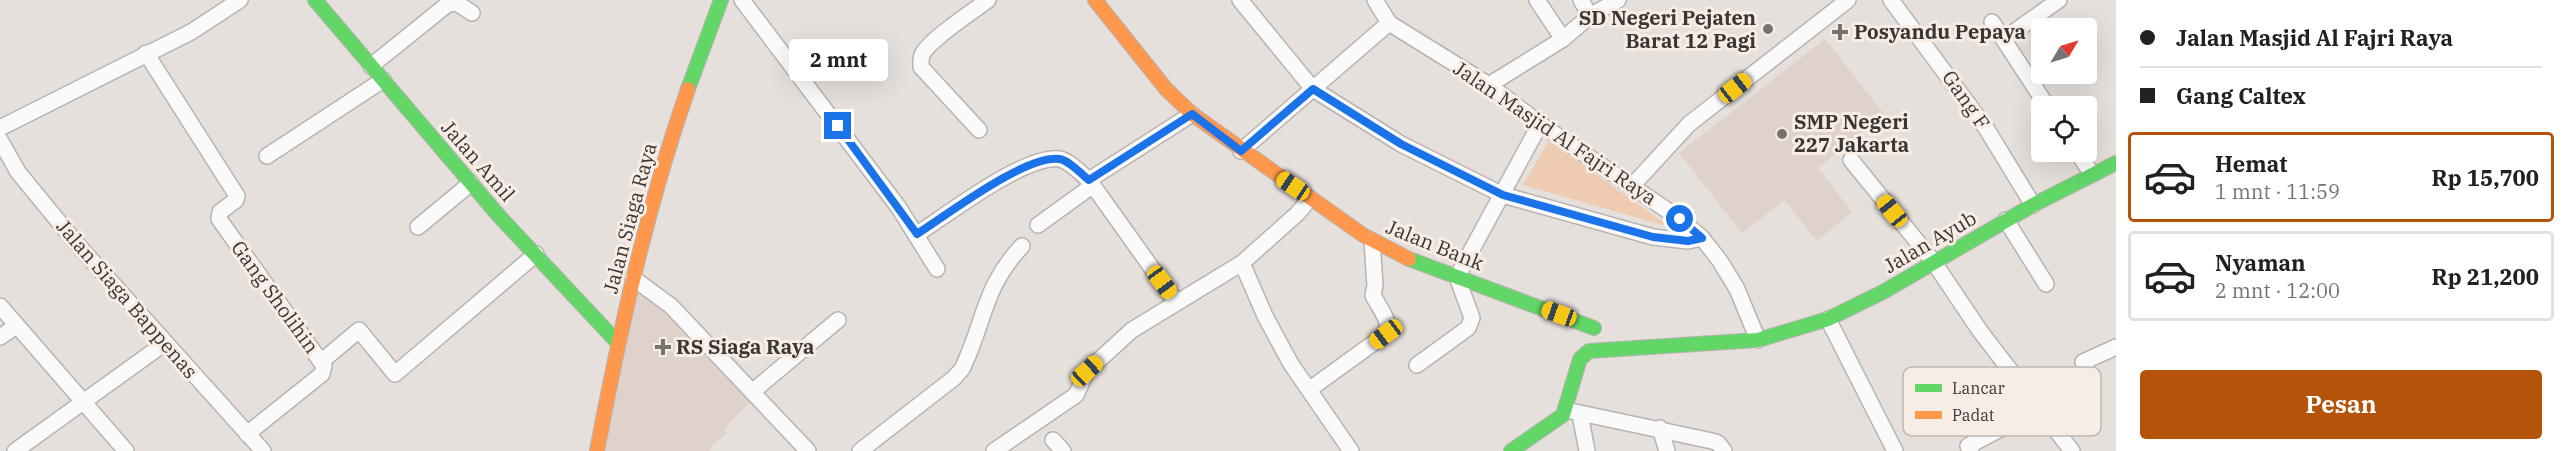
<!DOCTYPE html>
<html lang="id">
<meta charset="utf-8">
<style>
:root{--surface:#fff;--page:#f2f2f2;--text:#202124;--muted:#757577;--line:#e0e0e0;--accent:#b45309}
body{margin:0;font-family:"IBM Plex Serif",serif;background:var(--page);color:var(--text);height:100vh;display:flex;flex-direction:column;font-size:22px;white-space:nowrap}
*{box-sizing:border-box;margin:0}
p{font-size:20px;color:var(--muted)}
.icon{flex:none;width:33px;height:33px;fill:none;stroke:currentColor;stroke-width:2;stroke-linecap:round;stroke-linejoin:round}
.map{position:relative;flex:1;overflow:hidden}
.drawer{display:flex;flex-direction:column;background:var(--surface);width:450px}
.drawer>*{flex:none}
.banner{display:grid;align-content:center;height:132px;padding:0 24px;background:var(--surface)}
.needle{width:39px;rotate:52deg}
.buttons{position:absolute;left:2031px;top:18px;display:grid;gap:12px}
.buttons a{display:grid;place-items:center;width:66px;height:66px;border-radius:6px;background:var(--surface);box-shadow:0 6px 24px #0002;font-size:30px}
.end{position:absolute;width:27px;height:27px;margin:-14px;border:8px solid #1a73e8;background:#fff;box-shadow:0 0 0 3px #fff}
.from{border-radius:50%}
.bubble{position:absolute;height:42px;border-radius:6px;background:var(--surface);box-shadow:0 6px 24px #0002;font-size:20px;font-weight:800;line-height:42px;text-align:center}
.car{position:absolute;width:18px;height:36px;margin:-18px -9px;border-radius:8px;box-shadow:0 0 4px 2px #0007;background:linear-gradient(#f5c518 24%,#345 0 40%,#f5c518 0 76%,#345 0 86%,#f5c518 0)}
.banner b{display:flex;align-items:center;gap:21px;height:57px;font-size:22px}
.banner b+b{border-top:2px solid var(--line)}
.banner i{width:15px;height:15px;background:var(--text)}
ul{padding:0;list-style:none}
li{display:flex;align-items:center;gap:18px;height:90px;margin:0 12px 9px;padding:0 12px;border:3px solid var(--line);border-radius:6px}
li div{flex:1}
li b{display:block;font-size:22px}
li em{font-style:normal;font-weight:800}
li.active{border-color:var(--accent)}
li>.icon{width:54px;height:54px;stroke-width:1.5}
.button{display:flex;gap:12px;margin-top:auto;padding:12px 24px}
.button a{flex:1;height:69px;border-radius:6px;background:var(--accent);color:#fff;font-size:24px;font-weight:800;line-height:69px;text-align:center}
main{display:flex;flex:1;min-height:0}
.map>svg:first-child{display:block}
.built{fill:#ded2ca}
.green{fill:#efcbb2}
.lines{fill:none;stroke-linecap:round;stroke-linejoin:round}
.street-casing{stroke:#b8b3b1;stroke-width:18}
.fast-casing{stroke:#b8b3b1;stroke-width:16}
.slow-casing{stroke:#b8b3b1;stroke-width:16}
.street{stroke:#fbfafa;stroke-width:15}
.fast{stroke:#63d668;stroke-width:14}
.slow{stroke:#ff974d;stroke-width:14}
.route{stroke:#1a73e8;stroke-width:8}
.poi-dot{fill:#76726e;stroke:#f8ede5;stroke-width:2}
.labels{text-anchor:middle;stroke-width:6;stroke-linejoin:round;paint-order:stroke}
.poi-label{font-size:20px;font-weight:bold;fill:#3a3633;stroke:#f8ede5;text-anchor:start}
.street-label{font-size:20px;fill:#3a3633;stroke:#f8ede5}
.key{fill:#f8ede5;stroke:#bfb6b0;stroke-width:1.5}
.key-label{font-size:16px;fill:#3a3633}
</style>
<main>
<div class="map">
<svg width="2116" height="451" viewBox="0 0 2116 451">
<rect width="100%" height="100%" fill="#e6e0dc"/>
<!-- built -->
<g class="built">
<path d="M1825,39L1885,115L1818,168L1852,212L1817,241L1784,200L1742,233L1679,153Z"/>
<path d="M651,293L752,400L724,429L727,433L709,448L711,451H604L636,294Z"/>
</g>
<!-- green -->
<path class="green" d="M1549,141L1670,227L1523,185Z"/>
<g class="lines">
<!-- street casing -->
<g class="street-casing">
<g id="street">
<path d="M742,0L899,208L937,269"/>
<path d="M1240,0L1313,89L1401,144L1503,195L1653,237L1688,241L1702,238"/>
<path d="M1375,0L1389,23L1489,85L1540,124L1680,219L1702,238L1720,261L1737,289L1758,340"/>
<path d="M1537,0L1563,39"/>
<path d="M1581,0L1590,16"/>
<path d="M1891,0L1986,128L2033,205"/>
<path d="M1992,22L2047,106"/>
<path d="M2004,39L2059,0"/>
<path d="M146,53L237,196L236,200L220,212L219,219L324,366L322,374L247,434"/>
<path d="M371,66L448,4L457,3L472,13"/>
<path d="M1489,85L1563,39L1590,16L1618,0"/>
<path d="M0,128L191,32L240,0"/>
<path d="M979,130L921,67C921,62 920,58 923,53C933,37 972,12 988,0"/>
<path d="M0,140L18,172L77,244L263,451"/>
<path d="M1241,151L1389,23"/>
<path d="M2077,152L2092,174"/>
<path d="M267,156L383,80"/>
<path d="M1851,160L1933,261L1980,331L2072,451"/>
<path d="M1632,186L1689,124L1848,0"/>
<path d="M1310,198L1298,213L1242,263L1265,316L1291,364L1351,451"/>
<path d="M2006,220L2046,284"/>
<path d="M1038,225L1092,186"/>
<path d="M418,227L471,183"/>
<path d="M917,234C947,215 1024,155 1059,159C1069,160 1081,174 1089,180"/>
<path d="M633,278L671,306L808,451"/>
<path d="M1176,302L1089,180L1192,114"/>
<path d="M0,306L126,451"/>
<path d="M1828,319L1895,451"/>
<path d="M0,337L16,326"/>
<path d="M322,361L359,330L395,374L536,254"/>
<path d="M1417,365L1468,328L1472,318L1457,277L1540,124"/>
<path d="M1310,389L1386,334C1392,321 1378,307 1373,295L1375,285L1372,241"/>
<path d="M752,392L838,320"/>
<path d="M1566,410L1712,441L1718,443L1724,451"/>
<path d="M1580,414L1587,451"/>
<path d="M1660,428L1667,451"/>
<path d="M1053,440L1063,451"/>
<path d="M15,451L165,343"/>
<path d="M860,451L954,378L962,369C985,322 983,287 1022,246"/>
<path d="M994,451L1076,395L1087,371L1132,330L1242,263"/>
<path d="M1971,451L1968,446L2092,381L2083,362L2116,347"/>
</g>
</g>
<!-- fast casing -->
<g class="fast-casing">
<g id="fast">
<path d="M315,0L499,216L617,342"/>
<path d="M688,89L721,0"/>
<path d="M1409,259L1594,328"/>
<path d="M1511,451L1563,415L1580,359L1589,351L1758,340L1828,319L1883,292L2033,205L2116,163"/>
</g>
</g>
<!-- slow casing -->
<g class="slow-casing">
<g id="slow">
<path d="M1095,0L1166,89L1192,114L1363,235L1409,259"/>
<path d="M597,451C620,329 647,207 688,89"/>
</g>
</g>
<!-- street -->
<use href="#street" class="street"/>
<!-- fast -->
<use href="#fast" class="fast"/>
<!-- slow -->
<use href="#slow" class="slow"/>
</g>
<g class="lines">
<!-- route -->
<path class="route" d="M838,126L917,234C947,215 1025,155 1059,159C1069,160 1081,174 1089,180L1192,114L1241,151L1313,89L1401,144L1503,195L1653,237L1688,241L1702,238L1680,219"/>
</g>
<!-- markers -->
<g class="poi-dot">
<circle cx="1768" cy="29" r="6"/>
<path d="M1837 23h6v6h6v6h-6v6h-6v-6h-6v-6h6z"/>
<circle cx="1782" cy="134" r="6"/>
<path d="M660 338h6v6h6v6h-6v6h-6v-6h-6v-6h6z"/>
</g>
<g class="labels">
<!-- poi labels -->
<g class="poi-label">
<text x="1756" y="25" text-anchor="end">SD Negeri Pejaten<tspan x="1756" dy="23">Barat 12 Pagi</tspan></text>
<text x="1854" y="39">Posyandu Pepaya</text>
<text x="1794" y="129">SMP Negeri<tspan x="1794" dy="23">227 Jakarta</tspan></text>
<text x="676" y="354">RS Siaga Raya</text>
</g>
<!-- street labels -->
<g class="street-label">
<text transform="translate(1966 100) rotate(55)" y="7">Gang F</text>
<text transform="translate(1555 133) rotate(34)" y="7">Jalan Masjid Al Fajri Raya</text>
<text transform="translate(478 161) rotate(49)" y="7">Jalan Amil</text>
<text transform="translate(630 218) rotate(-75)" y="7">Jalan Siaga Raya</text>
<text transform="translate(1930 242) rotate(-30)" y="7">Jalan Ayub</text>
<text transform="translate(1435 245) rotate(22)" y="7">Jalan Bank</text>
<text transform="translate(275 297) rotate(54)" y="7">Gang Sholihin</text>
<text transform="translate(127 299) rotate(49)" y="7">Jalan Siaga Bappenas</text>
</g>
</g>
<!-- legend -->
<rect x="1903" y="367" width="198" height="69" rx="9" class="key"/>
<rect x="1915" y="384" width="27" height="8" fill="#63d668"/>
<rect x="1915" y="411" width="27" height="8" fill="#ff974d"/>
<g class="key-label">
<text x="1952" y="394">Lancar</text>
<text x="1952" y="421">Padat</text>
</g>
</svg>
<div class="buttons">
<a><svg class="needle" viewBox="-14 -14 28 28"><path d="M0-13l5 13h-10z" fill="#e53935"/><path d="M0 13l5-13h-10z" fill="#757577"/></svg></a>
<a><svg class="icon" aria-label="locate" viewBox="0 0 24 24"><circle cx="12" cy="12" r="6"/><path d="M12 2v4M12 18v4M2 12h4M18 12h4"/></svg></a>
</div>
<i class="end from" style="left:1680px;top:219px"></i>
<i class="end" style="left:838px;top:126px"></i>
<div class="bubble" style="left:789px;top:39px;width:99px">2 mnt</div>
<i class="car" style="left:1735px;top:88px;rotate:52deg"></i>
<i class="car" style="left:1293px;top:186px;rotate:304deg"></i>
<i class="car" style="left:1892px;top:211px;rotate:321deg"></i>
<i class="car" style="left:1162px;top:282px;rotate:144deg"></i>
<i class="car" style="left:1559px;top:314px;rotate:290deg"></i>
<i class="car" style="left:1386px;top:334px;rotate:233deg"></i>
<i class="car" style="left:1087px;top:371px;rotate:47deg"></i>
</div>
<section class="drawer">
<div class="banner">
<b><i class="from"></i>Jalan Masjid Al Fajri Raya</b>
<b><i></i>Gang Caltex</b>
</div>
<ul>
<li class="active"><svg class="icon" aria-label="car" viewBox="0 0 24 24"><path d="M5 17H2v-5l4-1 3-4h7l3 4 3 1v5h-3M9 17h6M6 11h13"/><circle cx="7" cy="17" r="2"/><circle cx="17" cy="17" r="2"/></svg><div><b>Hemat</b><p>1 mnt · 11:59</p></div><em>Rp 15,700</em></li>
<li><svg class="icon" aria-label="car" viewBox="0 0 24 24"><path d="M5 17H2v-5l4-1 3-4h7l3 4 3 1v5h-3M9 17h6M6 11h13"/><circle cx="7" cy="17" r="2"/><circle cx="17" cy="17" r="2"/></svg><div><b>Nyaman</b><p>2 mnt · 12:00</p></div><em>Rp 21,200</em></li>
</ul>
<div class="button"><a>Pesan</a></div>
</section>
</main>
